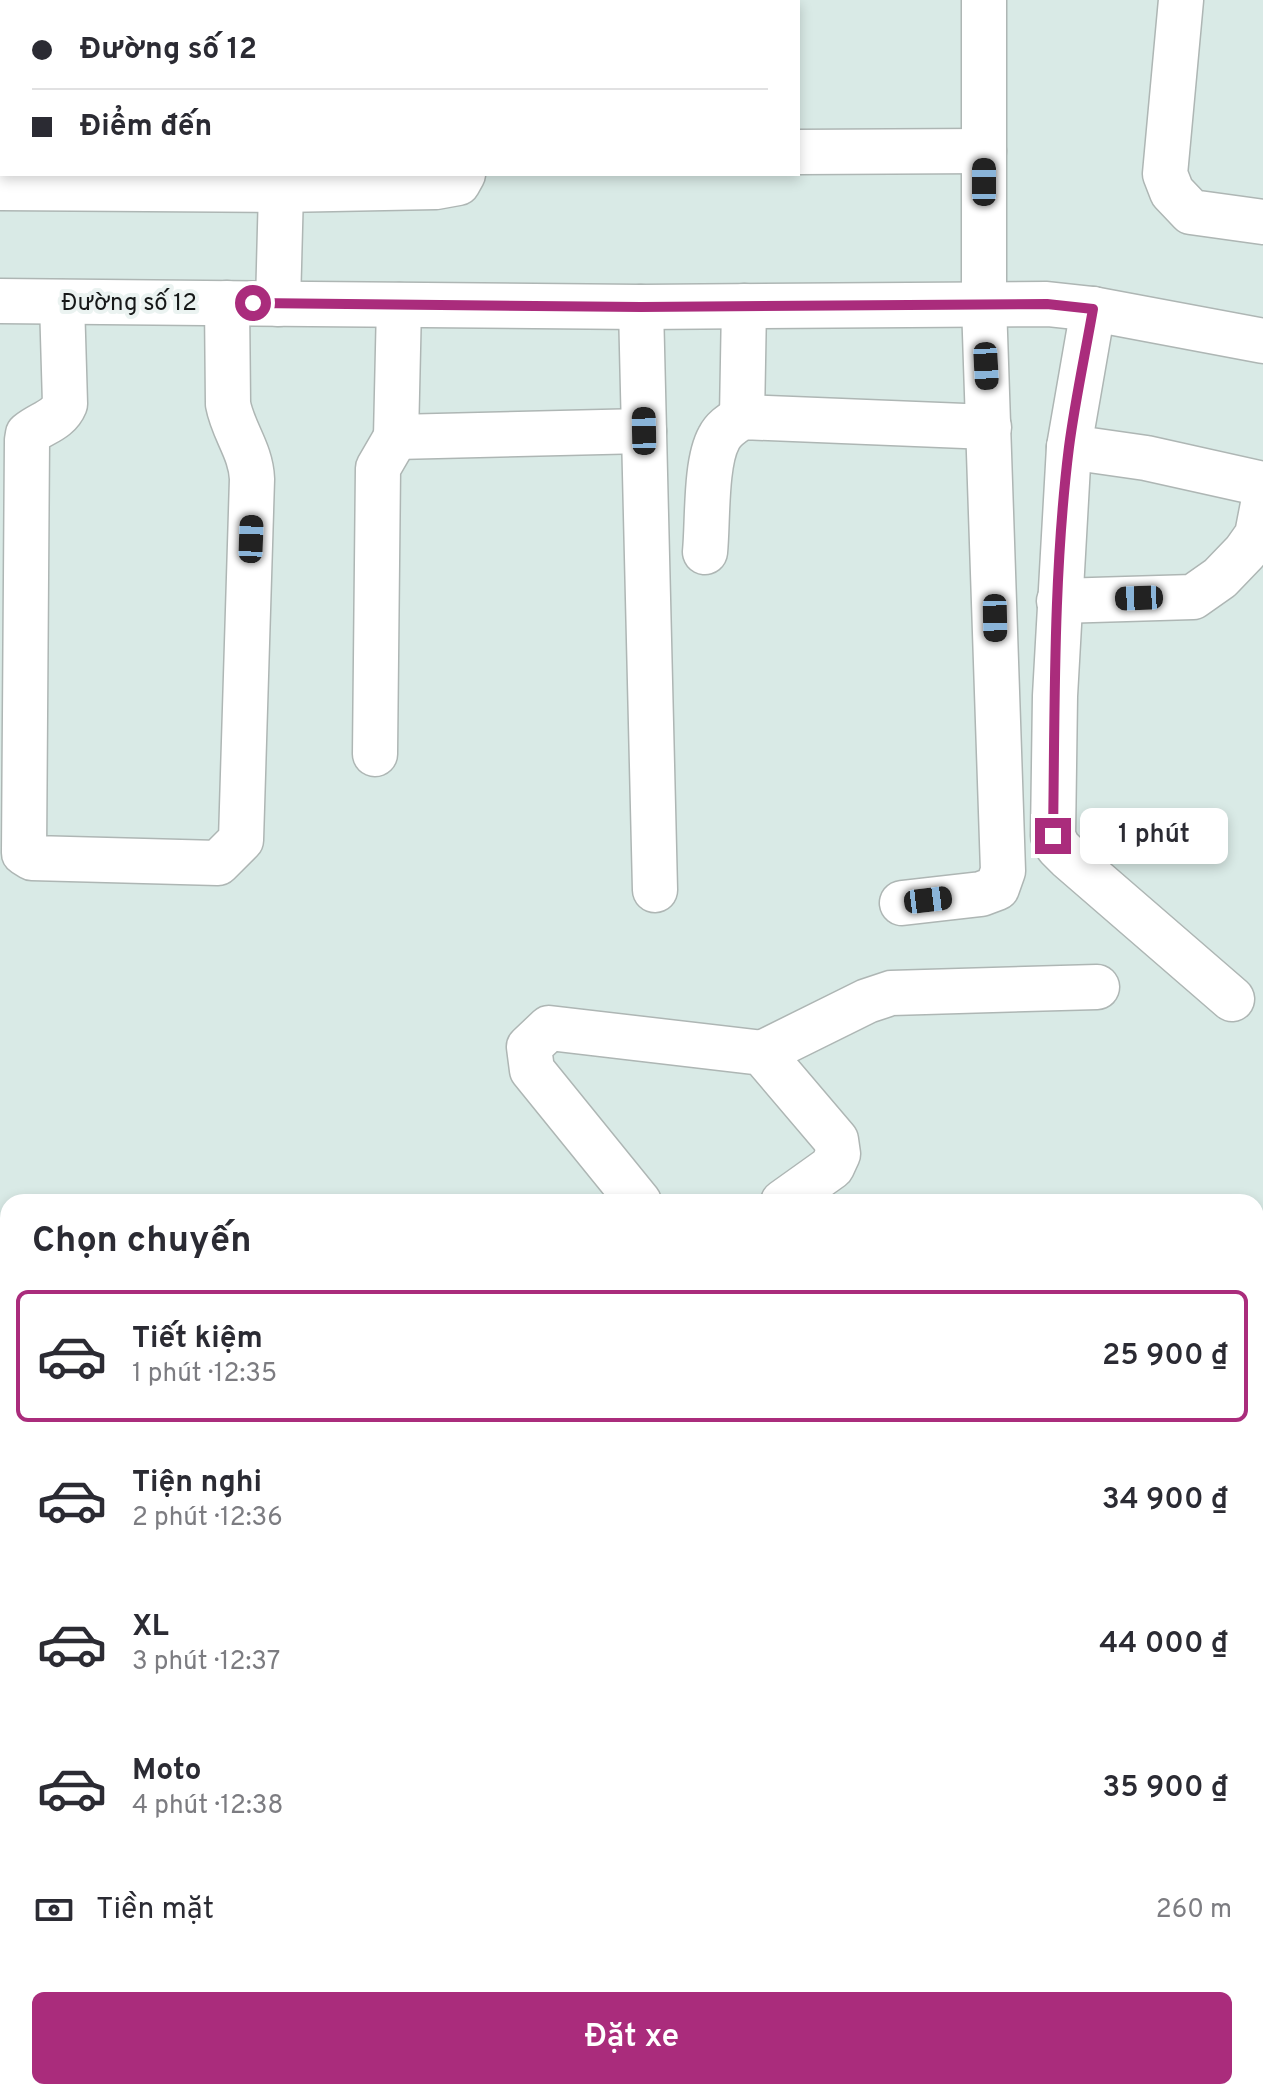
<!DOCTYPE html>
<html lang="vi">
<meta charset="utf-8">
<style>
:root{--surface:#fff;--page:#f7f7f7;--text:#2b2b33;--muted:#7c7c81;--line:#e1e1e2;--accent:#aa2c7c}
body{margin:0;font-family:Overpass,sans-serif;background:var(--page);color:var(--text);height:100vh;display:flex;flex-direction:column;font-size:30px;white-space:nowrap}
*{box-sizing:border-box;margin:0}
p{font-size:26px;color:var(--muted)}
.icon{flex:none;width:44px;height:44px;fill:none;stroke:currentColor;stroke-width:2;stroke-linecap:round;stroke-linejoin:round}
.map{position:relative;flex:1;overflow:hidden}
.sheet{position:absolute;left:0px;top:1194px;width:1264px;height:906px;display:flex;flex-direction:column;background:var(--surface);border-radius:24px 24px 0 0;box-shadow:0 4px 12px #0003}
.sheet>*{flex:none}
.hud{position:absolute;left:0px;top:0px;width:800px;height:176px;box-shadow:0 4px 12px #0003;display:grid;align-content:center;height:176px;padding:0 32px;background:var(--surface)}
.end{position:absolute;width:36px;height:36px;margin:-18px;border:10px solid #aa2c7c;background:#fff;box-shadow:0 0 0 4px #fff}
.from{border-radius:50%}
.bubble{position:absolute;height:56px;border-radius:12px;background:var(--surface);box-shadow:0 4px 12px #0003;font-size:26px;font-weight:600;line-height:56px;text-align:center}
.car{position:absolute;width:24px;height:48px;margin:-24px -12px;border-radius:10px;box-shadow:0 0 6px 2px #0007;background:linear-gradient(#222 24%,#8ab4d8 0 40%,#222 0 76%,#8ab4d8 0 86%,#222 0)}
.hud b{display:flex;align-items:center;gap:28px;height:76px;font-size:30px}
.hud b+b{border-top:2px solid var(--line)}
.hud i{width:20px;height:20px;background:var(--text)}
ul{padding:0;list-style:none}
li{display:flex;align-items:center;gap:24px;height:132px;margin:0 16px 12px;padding:0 16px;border:4px solid transparent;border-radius:12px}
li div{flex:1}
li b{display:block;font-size:30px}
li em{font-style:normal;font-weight:600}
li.selected{border-color:var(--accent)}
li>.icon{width:72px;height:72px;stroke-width:1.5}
h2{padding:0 32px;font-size:36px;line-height:96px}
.pay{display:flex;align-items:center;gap:20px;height:88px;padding:0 32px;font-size:30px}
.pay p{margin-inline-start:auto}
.cta{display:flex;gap:16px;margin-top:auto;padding:16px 32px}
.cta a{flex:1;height:92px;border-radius:12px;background:var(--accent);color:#fff;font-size:32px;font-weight:600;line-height:92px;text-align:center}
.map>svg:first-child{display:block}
.built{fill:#d9eae6;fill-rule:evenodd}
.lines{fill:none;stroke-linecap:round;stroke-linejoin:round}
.stream{stroke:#9c6684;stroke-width:11}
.minor-casing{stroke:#aeb6b4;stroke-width:47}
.minor{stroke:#fff;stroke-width:44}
.route{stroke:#aa2c7c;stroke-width:10}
.labels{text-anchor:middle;stroke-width:8;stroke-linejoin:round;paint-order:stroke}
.street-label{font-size:24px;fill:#161818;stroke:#ebf3f1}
</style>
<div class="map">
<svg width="1263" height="2099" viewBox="0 0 1263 2099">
<rect width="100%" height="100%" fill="#ebf3f1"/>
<!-- built -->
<path class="built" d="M0,0H1263V2099H0ZM2,2H798V174H2ZM8,1202H1256V2092H8Z"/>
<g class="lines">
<!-- stream -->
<g class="stream">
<path d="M0,1453L8,1459"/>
<path d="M0,1625L8,1618"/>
<path d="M0,1663L8,1691"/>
<path d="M468,2099L469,2092"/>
</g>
<!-- minor casing -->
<g class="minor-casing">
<g id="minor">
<path d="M1181,0L1165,174L1172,192L1191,212L1263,222"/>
<path d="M468,2V0"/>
<path d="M542,2V0"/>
<path d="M798,152L984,151"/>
<path d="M0,188L281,190L436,187L458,183L463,174"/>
<path d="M0,301L641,307L1047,304L1093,309L1263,341"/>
<path d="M62,302L65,404C58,421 41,423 28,434L27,440L24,853L32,858L218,863L241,840L252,479C251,451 233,431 228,404L227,303"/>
<path d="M278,304L281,190"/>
<path d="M399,305L396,437L644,431"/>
<path d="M641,307L655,890"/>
<path d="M1093,309L1069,447L1146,458L1263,484"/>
<path d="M742,417L744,306"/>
<path d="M1069,447L1055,696L1053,836L1058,847L1068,857L1232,999"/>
<path d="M705,552C708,522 705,463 719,438C724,428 733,423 742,417L989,427"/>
<path d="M1059,601L1193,597L1220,578L1245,552L1257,535L1263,504"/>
<path d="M375,754L378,468L396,437"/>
<path d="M902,903L981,894L997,888L1003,871L984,304V0"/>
<path d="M762,1053L867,1001L891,993L1097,987"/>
<path d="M639,1202L532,1070L529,1047L549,1028L762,1053L836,1140L838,1154L832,1167L783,1202"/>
<path d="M1256,2018L1263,2026"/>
</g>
</g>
<!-- minor -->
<use href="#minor" class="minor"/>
</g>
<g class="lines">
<!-- route -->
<path class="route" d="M253,303L641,307L1047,304L1093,309C1085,355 1075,401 1069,447C1053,575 1055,707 1053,836"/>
</g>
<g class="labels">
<!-- street labels -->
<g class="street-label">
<text x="129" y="310">Đường số 12</text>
</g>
</g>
</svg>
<i class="end from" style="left:253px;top:303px"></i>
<i class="end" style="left:1053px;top:836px"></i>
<div class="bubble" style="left:1080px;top:808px;width:148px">1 phút</div>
<i class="car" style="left:984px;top:182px;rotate:0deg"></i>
<i class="car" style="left:986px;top:366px;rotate:177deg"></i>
<i class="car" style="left:644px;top:431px;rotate:359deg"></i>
<i class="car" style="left:251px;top:539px;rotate:2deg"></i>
<i class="car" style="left:1139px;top:598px;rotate:268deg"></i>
<i class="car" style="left:995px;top:618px;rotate:179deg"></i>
<i class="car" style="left:928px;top:900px;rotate:83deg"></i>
<div class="hud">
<b><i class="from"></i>Đường số 12</b>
<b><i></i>Điểm đến</b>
</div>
<section class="sheet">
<h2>Chọn chuyến</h2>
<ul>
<li class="selected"><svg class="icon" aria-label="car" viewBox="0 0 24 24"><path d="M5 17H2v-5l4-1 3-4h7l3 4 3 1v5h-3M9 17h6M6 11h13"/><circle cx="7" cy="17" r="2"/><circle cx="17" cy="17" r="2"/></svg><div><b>Tiết kiệm</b><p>1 phút · 12:35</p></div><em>25 900 ₫</em></li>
<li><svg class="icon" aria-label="car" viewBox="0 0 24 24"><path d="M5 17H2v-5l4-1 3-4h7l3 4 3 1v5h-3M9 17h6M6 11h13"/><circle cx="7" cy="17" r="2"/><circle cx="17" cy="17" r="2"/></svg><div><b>Tiện nghi</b><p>2 phút · 12:36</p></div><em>34 900 ₫</em></li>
<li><svg class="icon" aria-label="car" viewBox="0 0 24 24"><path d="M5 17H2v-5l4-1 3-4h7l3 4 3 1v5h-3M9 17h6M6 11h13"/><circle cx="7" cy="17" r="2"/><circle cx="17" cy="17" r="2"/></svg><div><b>XL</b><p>3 phút · 12:37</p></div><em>44 000 ₫</em></li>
<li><svg class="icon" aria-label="car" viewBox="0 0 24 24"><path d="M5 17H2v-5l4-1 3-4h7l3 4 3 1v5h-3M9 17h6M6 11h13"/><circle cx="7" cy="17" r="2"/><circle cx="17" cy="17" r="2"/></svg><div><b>Moto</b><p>4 phút · 12:38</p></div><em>35 900 ₫</em></li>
</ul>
<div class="pay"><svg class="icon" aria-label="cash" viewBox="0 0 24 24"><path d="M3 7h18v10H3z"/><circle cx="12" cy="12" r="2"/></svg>Tiền mặt<p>260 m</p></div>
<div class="cta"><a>Đặt xe</a></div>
</section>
</div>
